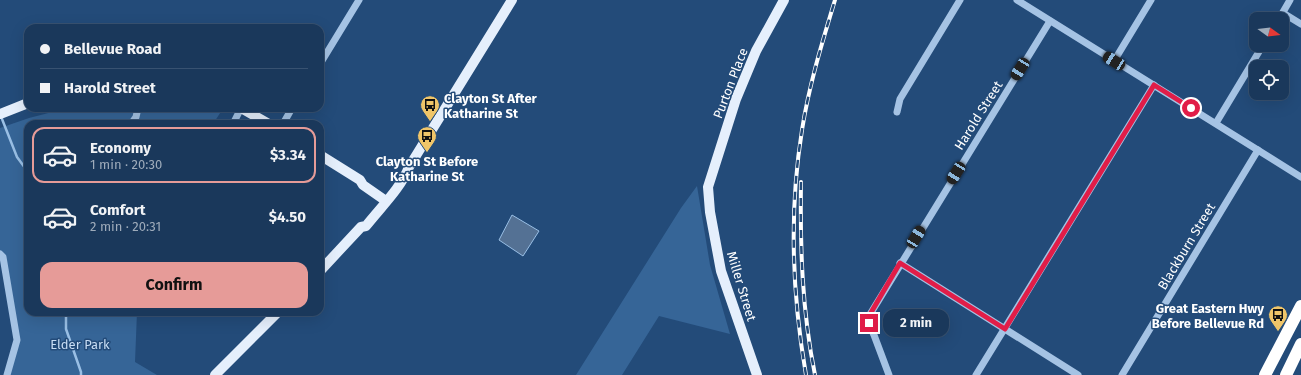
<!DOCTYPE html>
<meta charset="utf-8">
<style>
:root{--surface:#1a385b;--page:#233f61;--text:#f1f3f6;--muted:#9facbb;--line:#385271;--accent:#e69b98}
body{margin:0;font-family:"Fira Sans",sans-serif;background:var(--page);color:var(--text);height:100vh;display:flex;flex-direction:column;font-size:15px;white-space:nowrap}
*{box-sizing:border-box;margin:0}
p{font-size:13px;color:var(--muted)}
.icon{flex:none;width:22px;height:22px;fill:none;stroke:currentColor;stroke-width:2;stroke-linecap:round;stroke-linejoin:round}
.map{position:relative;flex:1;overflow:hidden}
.side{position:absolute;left:24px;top:120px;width:300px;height:196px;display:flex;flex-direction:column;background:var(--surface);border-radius:12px;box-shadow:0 4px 16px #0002,0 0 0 1px var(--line)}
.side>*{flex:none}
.banner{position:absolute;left:24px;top:24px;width:300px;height:88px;border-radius:12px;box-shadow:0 4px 16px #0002,0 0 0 1px var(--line);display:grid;align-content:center;height:88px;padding:0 16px;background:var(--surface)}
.needle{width:26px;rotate:105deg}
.tools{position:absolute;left:1249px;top:12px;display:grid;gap:8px}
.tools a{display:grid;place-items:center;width:40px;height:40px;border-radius:8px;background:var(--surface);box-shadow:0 4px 16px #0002,0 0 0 1px var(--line);font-size:20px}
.end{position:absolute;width:18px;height:18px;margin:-9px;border:5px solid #e11d48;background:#fff;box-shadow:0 0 0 2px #fff}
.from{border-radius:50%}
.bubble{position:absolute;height:28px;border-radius:12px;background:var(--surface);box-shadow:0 4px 16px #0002,0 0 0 1px var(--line);font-size:13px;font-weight:700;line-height:28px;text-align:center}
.car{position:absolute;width:12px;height:24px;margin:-12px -6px;border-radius:5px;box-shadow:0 0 3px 1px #0007;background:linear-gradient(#222 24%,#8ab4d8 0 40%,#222 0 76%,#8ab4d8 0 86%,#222 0)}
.banner b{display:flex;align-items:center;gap:14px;height:38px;font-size:15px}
.banner b+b{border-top:1px solid var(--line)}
.banner i{width:10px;height:10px;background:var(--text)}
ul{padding:7px 0 0;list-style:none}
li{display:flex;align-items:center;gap:12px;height:56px;margin:0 8px 6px;padding:0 8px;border:2px solid transparent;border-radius:12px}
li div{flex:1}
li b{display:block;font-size:15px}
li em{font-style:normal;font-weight:700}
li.selected{border-color:var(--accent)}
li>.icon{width:36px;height:36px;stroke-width:1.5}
.primary-button{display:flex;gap:8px;margin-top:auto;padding:8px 16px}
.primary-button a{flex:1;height:46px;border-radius:12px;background:var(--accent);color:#111;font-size:16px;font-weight:700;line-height:46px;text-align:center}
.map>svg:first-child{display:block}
.green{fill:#366597}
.water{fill:#547194;stroke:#99bfe5}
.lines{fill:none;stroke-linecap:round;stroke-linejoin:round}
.stream{stroke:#99bfe5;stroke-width:2.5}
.minor{stroke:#a5c3e4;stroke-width:7}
.major{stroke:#e5effc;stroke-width:10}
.highway{stroke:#fff;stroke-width:12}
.rail-casing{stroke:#fff;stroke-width:4}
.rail{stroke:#234b79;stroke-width:2.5;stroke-dasharray:8;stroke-linecap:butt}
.route{stroke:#e11d48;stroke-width:5}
.labels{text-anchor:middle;stroke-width:3;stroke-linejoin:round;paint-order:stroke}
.street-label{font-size:13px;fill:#fff;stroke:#234b79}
.poi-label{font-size:13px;font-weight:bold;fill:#fff;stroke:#234b79;text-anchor:start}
.park-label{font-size:13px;fill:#c8ddf4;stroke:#234b79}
</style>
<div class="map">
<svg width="1301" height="375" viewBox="0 0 1301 375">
<rect width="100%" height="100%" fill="#234b79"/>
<!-- green -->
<g class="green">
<path d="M68,108H219L222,110L213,124H28V312H137L135,362L157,375H6L17,340L0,254V128L29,118Z"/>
<path d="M697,186L710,265L730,334L659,316L622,375H576L681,208Z"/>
</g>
<!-- water -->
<path class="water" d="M512,215L539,231L523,256L499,240Z"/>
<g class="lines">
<!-- stream -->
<g class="stream">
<path d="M2,119L17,157L28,172"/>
<path d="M66,312V329L81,372V375"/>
</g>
<!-- minor -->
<g class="minor">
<path d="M1017,0L1301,177"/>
<path d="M1283,13L1301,24"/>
<path d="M1279,19L1290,0"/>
<path d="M1114,61L1151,0"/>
<path d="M320,64L359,0"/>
<path d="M897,112L900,99L960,0"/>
<path d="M1216,123L1263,45"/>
<path d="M131,124L136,117L138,108"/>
<path d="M233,124L241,108"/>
<path d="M283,124L292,108"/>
<path d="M0,254L3,257L17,340L7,375"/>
<path d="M900,263L1078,375"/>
<path d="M889,375L874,335L870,326L868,321L869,316L1050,21"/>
<path d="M976,375L1154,85"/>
<path d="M1122,375L1258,150"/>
</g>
<!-- major -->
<g class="major">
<path d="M241,108L269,124"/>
<path d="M0,114L28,103"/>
<path d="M320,155L360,180L363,185L386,201"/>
<path d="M320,271L361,227L366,226C380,208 401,188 409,167L512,0"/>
<path d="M215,375L278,312"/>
<path d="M757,375L721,271L710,212L708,187L736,99L756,51L784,0"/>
</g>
<!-- highway -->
<g class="highway">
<path d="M1265,375L1301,306"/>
<path d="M1286,375L1301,344"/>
</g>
<!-- rail casing -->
<g class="rail-casing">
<g id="rail">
<path d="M801,182C800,247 802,311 815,375"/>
<path d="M806,375C792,294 789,211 802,130C809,85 822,43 835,0"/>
</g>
</g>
<!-- rail -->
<use href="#rail" class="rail"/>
</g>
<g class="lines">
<!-- route -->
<path class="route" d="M869,323V316L900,263L1005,329L1154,85L1191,108"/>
</g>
<!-- icons -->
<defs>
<g id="bus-pin" transform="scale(1)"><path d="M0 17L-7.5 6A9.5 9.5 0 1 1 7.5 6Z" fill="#efc569" stroke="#234b79"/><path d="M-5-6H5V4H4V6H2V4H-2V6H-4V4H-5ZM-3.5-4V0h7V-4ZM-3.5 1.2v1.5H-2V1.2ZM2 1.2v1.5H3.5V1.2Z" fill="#111"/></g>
</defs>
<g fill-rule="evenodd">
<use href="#bus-pin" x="430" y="105"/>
<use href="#bus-pin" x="427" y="136"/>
<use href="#bus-pin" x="1278" y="315"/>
</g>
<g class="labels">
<!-- street labels -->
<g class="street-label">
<text transform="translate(730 83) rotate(-69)" y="5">Purton Place</text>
<text transform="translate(978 115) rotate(-58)" y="5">Harold Street</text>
<text transform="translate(1186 246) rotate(-59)" y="5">Blackburn Street</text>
<text transform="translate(742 286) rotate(73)" y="5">Miller Street</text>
</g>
<!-- poi labels -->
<g class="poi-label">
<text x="444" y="103">Clayton St After<tspan x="444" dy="15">Katharine St</tspan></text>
<text x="427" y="166" text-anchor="middle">Clayton St Before<tspan x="427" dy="15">Katharine St</tspan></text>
<text x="1264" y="313" text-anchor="end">Great Eastern Hwy<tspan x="1264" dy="15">Before Bellevue Rd</tspan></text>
</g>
<!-- park labels -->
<g class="park-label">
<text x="80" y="349">Elder Park</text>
</g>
</g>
</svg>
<div class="tools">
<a><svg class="needle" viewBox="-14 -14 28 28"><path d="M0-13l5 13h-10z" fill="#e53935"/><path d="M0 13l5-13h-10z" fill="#9facbb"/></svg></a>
<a><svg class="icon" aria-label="locate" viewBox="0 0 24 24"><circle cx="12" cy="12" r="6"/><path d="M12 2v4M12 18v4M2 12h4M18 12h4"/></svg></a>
</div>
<i class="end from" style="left:1191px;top:108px"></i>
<i class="end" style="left:869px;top:323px"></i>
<div class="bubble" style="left:883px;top:309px;width:66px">2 min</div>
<i class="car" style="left:1114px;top:61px;rotate:302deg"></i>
<i class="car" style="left:1020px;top:69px;rotate:212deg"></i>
<i class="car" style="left:956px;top:173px;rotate:212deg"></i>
<i class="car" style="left:916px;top:237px;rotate:31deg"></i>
<div class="banner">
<b><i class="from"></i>Bellevue Road</b>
<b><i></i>Harold Street</b>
</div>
<section class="side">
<ul>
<li class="selected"><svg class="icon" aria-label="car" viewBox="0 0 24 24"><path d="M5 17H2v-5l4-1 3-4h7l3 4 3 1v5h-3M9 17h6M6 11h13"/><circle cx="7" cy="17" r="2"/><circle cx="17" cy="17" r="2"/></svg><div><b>Economy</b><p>1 min · 20:30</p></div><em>$3.34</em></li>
<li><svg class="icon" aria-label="car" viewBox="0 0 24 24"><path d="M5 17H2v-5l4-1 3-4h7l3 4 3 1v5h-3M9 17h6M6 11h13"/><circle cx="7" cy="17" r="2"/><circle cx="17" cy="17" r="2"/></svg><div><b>Comfort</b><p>2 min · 20:31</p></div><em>$4.50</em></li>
</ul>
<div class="primary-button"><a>Confirm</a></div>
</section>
</div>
